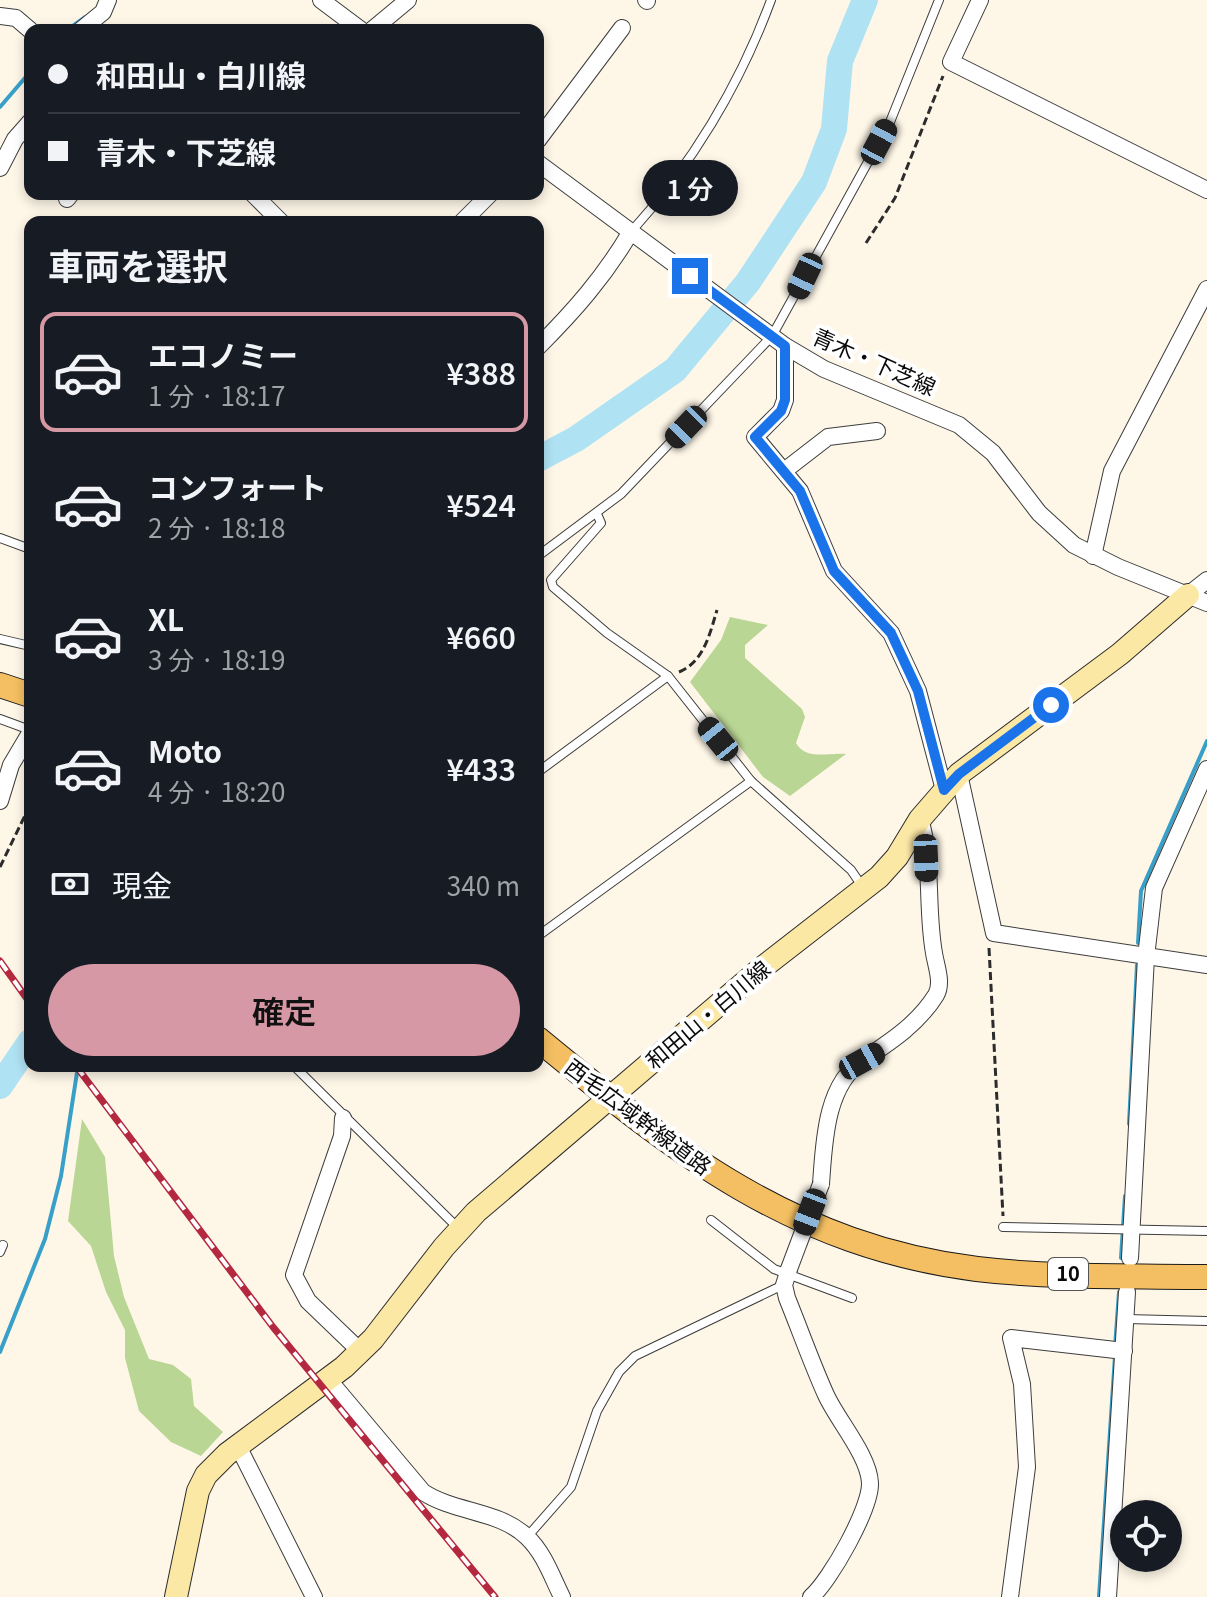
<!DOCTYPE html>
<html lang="ja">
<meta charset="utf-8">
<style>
:root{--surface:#171b24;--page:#20242c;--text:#f1f3f6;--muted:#9ea1a6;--line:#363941;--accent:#d698a4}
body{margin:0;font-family:Georgia,"Noto Sans JP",serif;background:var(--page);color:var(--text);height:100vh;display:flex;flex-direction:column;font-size:30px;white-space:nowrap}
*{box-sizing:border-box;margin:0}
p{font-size:26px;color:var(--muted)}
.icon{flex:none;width:44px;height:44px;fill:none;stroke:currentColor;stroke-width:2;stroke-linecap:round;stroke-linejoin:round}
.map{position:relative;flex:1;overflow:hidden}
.sheet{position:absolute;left:24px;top:216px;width:520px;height:856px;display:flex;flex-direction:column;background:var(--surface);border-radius:16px;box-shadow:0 4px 12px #0003}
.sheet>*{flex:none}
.hud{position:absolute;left:24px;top:24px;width:520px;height:176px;border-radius:16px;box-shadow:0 4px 12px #0003;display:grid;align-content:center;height:176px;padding:0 24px;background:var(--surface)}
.fabs{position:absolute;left:1110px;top:1500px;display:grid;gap:16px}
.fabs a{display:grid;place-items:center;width:72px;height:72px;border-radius:50%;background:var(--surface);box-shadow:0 4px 12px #0003;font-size:40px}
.end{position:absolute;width:36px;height:36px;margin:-18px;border:10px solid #1a73e8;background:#fff;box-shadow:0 0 0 4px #fff}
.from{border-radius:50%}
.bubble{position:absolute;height:56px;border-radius:28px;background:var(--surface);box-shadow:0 4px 12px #0003;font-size:26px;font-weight:600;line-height:56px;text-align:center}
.car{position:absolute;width:24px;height:48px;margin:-24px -12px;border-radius:10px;box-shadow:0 0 6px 2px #0007;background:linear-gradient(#222 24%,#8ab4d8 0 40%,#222 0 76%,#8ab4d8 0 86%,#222 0)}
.hud b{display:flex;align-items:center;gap:28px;height:76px;font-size:30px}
.hud b+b{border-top:2px solid var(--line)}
.hud i{width:20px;height:20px;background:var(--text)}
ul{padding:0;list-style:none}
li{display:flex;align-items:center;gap:24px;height:120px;margin:0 16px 12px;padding:0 8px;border:4px solid transparent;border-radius:16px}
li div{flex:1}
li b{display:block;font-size:30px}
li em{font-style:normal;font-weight:600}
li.active{border-color:var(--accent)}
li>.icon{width:72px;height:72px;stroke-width:1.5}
h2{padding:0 24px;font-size:36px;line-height:96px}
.pay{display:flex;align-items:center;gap:20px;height:88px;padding:0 24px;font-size:30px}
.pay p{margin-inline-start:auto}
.cta{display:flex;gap:16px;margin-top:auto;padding:16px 24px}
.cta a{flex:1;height:92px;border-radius:48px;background:var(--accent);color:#111;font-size:32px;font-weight:600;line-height:92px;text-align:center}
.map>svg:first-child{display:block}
.forest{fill:#bad694}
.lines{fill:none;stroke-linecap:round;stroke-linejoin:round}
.stream{stroke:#38a0c8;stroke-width:4}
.river{stroke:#afe2f3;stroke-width:26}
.lane-casing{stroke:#3d3d3d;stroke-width:10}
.street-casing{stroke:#3d3d3d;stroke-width:18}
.secondary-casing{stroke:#2c2c2c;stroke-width:24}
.primary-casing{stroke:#1b1b1b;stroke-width:26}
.path{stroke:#2c2c2c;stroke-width:3;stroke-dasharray:8 4;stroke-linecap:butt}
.lane{stroke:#fff;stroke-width:8}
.street{stroke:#fff;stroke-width:16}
.secondary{stroke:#fce8a5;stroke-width:22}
.primary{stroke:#f4bf62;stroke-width:24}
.rail-casing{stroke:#b42840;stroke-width:7}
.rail{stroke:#fff;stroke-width:4;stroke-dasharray:12;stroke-linecap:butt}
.street-bridge-casing{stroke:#3d3d3d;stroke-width:18;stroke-linecap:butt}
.street-bridge{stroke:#fff;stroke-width:16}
.route{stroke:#1a73e8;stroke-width:10}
.labels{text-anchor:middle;stroke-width:8;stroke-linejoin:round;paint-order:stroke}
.shield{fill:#fff;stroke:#545454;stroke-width:2}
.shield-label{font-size:20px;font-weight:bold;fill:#0a0a0a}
.street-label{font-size:22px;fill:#0a0a0a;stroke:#fff}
</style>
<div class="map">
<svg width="1207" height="1597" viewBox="0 0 1207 1597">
<rect width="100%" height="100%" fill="#fef7e8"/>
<!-- forest -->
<g class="forest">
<path d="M730,617L768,625L745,645V658L802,709L805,717L796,743C806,761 828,752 846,754L790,796L763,777L690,682L721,640Z"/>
<path d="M82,1119L105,1157L114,1256L124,1297L149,1359L173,1365L191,1379L194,1406L223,1432L201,1456L171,1442L139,1411L125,1358V1330L106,1292L91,1246L68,1221Z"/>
</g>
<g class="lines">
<!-- stream -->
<g class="stream">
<path d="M67,30L85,17"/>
<path d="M0,107L30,72"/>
<path d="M1138,943L1141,891L1207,741"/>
<path d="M1129,1124L1137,965"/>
<path d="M1121,1258L1125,1196"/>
<path d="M1115,1347L1119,1292"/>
<path d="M0,1352L45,1239L61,1176L78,1066"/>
<path d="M1099,1597L1115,1356"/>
</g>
<!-- river -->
<g class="river">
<path d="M538,459L576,439L675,370L748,282L814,182L834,129L840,61L865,0"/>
<path d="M0,1086L30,1042"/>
</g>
<!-- lane casing -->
<g class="lane-casing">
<g id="lane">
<path d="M630,233C691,166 740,85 771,0"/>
<path d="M597,514L601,523L551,580L553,587L607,633L668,676"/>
<path d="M0,538L30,549"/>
<path d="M538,556L621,494L772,336L890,122L939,0"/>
<path d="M0,639L30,646"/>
<path d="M0,719L30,730"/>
<path d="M538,772L668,676L751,781L851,870L862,886"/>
<path d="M538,936L751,781"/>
<path d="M294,1066L458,1228"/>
<path d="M711,1220L774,1269L852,1298"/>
<path d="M1003,1227L1207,1231"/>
<path d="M0,1252L3,1245"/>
<path d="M1126,1319L1207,1321"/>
<path d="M527,1537L571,1487L597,1411L619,1372L635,1356L783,1285"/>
</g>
</g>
<!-- street casing -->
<g class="street-casing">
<g id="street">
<path d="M321,0L361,30"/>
<path d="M646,0L647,1"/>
<path d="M980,0L951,62L1207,190"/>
<path d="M0,16L16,18L30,30"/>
<path d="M81,30L103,12L108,0"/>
<path d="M372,30L408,0"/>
<path d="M538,140L622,28"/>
<path d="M538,163L785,346L824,369L959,425L993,453L1039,513L1074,545L1118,567L1207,603"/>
<path d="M0,168L15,139L30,122"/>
<path d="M253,194L281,222"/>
<path d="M67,199L71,194"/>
<path d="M462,222L490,194"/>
<path d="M785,346V400L781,411L755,437L800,491L834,571L891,633L918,691L944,790"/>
<path d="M538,347C574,311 604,277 630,233"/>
<path d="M784,471L828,437L877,431"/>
<path d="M1093,556L1112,471L1207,289"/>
<path d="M1188,595L1207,580"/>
<path d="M959,774L994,933L1207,965"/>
<path d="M0,801L11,765L30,733"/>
<path d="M343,1118L342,1136L294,1275L308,1301L360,1351"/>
<path d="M821,1184C824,1144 825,1085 863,1060C890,1042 918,1024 936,995C943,983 936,966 934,953C926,909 933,861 920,819"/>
<path d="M1130,1258L1146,957L1154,888L1207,769"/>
<path d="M789,1269L784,1285L787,1298C800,1330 812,1364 826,1395C838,1421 869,1456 870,1483C871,1508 830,1581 811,1597"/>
<path d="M328,1379L423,1492C455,1513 499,1510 527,1537C544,1553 552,1577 562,1597"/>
<path d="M238,1446L314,1597"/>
<path d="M1010,1597L1027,1467L1022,1384L1011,1338L1124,1351"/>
<path d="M1108,1597L1127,1292"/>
</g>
</g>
<!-- secondary casing -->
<g class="secondary-casing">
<path id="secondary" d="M176,1597L198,1491L206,1475L227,1454L344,1367L373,1339L444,1247L476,1212L758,971L879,877L897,857L920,819L959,774L1120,654L1188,595"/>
</g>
<!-- primary casing -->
<g class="primary-casing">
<g id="primary">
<path d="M0,685L30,695"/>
<path d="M538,1039C675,1152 794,1246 977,1269C1053,1278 1131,1276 1207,1277"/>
</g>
</g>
<!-- path -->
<g class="path">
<path d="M866,243L895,198L943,76"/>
<path d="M679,672C704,662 710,633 717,610"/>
<path d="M0,867L30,805"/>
<path d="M989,948L1003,1216"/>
</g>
<!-- lane -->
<use href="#lane" class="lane"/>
<!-- street -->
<use href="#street" class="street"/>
<!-- secondary -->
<use href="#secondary" class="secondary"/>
<!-- primary -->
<use href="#primary" class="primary"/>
<!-- rail casing -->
<g class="rail-casing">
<g id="rail">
<path d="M0,961L30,1003"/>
<path d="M76,1066L273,1327L495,1597"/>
</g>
</g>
<!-- rail -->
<use href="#rail" class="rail"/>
<!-- street-bridge casing -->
<g class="street-bridge-casing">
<path id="street-bridge" d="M789,1269L821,1184"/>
</g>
<!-- street-bridge -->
<use href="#street-bridge" class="street-bridge"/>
</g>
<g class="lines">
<!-- route -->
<path class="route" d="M690,276L785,346V400L781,411L755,437L800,491L834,571L891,633L918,691L944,790L959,774L1051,705"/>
</g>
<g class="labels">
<!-- shield labels -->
<rect class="shield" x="1048" y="1258" width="40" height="32" rx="6"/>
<g class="shield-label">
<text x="1068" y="1281">10</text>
</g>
<!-- street labels -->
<g class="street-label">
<text transform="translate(874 362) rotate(24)" y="8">青木・下芝線</text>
<text transform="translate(708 1015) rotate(-40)" y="8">和田山・白川線</text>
<text transform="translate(638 1117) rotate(37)" y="8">西毛広域幹線道路</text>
</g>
</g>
</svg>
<div class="fabs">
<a><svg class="icon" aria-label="locate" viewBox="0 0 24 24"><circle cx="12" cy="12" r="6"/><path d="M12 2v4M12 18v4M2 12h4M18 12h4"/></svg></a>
</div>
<i class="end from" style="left:1051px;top:705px"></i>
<i class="end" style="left:690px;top:276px"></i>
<div class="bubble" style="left:642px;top:160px;width:96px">1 分</div>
<i class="car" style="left:879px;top:142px;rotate:28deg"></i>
<i class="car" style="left:805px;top:276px;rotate:205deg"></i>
<i class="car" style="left:686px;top:427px;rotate:224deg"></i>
<i class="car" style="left:718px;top:739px;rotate:321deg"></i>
<i class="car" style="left:926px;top:858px;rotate:178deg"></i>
<i class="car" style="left:862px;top:1061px;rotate:61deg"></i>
<i class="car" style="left:810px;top:1212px;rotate:201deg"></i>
<div class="hud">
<b><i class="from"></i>和田山・白川線</b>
<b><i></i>青木・下芝線</b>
</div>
<section class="sheet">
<h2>車両を選択</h2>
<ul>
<li class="active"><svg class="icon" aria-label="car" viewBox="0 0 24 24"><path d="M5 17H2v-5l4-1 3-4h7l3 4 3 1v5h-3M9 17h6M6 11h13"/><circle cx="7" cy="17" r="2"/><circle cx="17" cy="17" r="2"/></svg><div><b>エコノミー</b><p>1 分 · 18:17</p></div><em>¥388</em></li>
<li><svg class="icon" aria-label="car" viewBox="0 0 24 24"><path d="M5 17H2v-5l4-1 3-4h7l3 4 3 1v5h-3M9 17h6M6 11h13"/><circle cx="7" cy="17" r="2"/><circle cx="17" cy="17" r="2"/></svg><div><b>コンフォート</b><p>2 分 · 18:18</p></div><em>¥524</em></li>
<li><svg class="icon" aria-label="car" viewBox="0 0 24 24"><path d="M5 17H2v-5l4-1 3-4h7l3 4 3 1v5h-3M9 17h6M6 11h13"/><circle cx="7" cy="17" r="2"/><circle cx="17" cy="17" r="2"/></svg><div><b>XL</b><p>3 分 · 18:19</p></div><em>¥660</em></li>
<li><svg class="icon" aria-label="car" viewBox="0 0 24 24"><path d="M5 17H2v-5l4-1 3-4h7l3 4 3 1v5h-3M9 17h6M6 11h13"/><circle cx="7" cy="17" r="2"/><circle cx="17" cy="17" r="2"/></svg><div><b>Moto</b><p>4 分 · 18:20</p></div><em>¥433</em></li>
</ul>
<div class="pay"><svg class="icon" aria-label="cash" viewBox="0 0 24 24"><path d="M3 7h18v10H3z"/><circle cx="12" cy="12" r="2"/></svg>現金<p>340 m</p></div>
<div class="cta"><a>確定</a></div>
</section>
</div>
